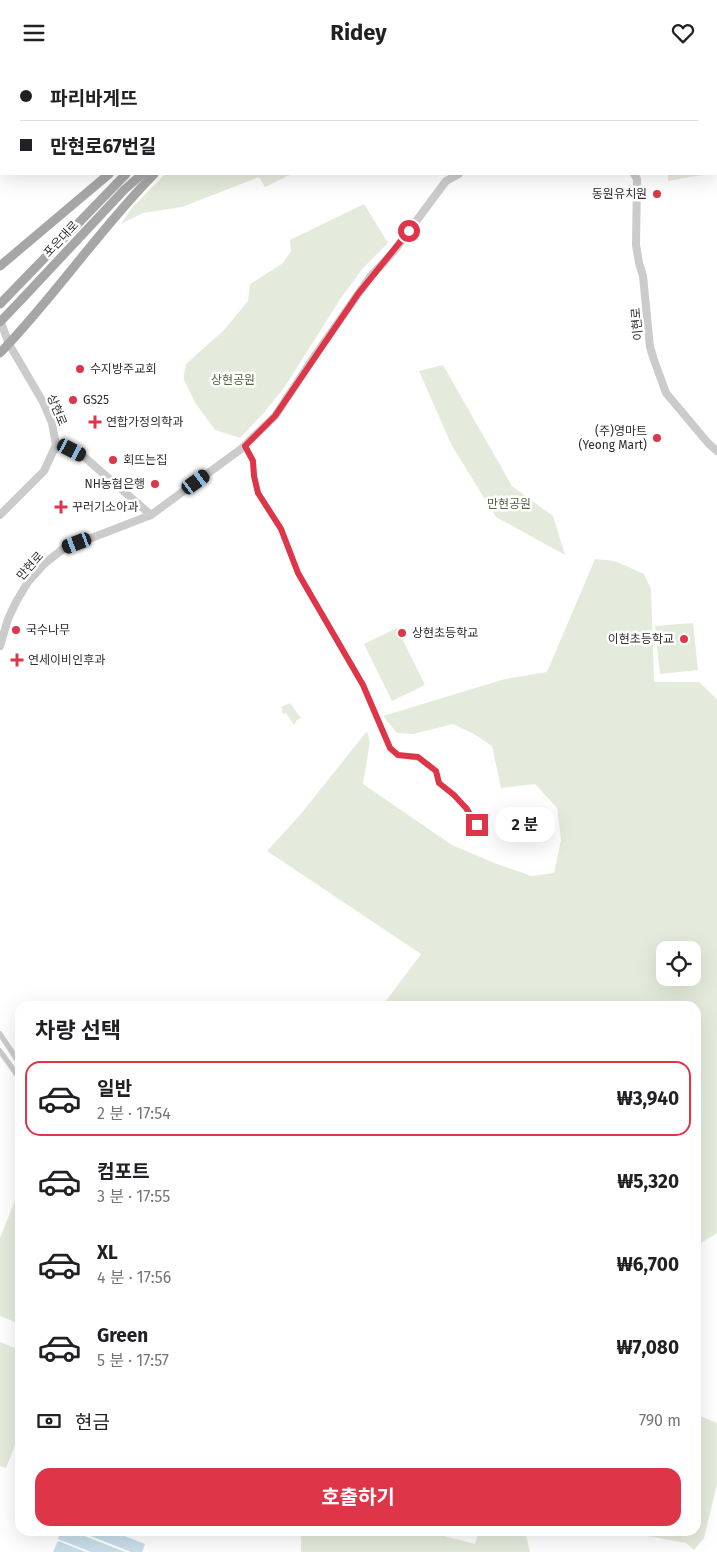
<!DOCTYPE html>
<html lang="ko">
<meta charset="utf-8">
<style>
:root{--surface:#fff;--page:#f6f6f6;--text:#202124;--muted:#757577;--line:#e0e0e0;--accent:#df3549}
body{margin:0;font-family:"Fira Sans","Noto Sans KR",sans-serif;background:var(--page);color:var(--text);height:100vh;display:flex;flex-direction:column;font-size:19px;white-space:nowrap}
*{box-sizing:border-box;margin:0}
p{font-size:16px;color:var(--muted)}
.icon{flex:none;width:28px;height:28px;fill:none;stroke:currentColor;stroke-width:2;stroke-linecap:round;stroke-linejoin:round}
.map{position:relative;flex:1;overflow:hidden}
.details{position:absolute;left:15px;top:936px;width:686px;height:535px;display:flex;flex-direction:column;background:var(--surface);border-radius:15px;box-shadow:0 5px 20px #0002}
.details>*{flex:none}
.guide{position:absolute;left:0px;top:0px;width:718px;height:110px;box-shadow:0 5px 20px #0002;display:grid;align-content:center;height:110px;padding:0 20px;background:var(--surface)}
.fabs{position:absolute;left:656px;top:876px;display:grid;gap:10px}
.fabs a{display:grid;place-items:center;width:45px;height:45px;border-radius:10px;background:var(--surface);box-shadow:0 5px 20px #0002;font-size:25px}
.end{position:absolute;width:22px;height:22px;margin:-11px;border:6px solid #df3549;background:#fff;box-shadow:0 0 0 2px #fff}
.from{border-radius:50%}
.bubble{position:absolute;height:35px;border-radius:15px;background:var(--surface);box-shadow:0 5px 20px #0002;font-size:16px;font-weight:700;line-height:35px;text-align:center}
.car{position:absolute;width:15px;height:30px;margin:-15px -8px;border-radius:6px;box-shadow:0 0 4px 1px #0007;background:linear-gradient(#222 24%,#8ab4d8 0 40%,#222 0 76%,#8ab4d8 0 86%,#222 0)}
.guide b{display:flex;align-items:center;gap:18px;height:48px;font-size:19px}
.guide b+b{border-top:1px solid var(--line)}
.guide i{width:12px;height:12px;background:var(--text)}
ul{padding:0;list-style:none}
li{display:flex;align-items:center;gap:15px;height:75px;margin:0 10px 8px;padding:0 10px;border:2px solid transparent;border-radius:15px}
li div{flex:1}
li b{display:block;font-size:19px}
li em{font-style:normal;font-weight:700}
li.selected{border-color:var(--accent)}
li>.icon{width:45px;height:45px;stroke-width:1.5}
h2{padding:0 20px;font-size:22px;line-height:60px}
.pay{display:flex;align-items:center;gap:12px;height:55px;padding:0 20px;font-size:19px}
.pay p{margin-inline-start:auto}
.cta{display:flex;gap:10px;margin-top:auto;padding:10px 20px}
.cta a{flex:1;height:58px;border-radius:15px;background:var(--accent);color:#fff;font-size:20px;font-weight:700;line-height:58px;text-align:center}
header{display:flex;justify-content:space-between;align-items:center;height:65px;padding:0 20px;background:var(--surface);font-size:22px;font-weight:700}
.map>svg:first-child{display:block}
.green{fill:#e5ebdc;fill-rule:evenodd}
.water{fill:#c9dfea}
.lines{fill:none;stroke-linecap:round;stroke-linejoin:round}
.minor{stroke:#cbcbcb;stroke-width:5.5}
.tertiary{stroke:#cbcbcb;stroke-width:8}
.primary{stroke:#a6a6a6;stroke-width:9}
.primary-bridge{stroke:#a6a6a6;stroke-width:9}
.route{stroke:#df3549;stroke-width:6}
.poi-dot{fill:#df3549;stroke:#fff;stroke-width:2}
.labels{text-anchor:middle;stroke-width:5;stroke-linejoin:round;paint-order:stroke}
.poi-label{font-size:12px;fill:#2e2e2e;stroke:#fff;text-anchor:start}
.street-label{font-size:12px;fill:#2e2e2e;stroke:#fff}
.park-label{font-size:12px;fill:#53683d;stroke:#fff}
</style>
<header><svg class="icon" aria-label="menu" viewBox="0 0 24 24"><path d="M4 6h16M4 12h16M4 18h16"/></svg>Ridey<svg class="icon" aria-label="heart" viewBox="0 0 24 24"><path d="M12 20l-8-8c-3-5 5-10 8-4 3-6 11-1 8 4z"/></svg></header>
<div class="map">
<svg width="717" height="1487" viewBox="0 0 717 1487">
<rect width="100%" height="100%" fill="#fff"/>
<!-- green -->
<g class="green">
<path d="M165,109H292L265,122L259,112L182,142L143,148L121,159L131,144Z"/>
<path d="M668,109H707L668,116Z"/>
<path d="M364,139L388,178L363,203L341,233L284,323L262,350L240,373L215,365L196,339L184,315V309L186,299L224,265L248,236L250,219L283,198L291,186L290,175Z"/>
<path d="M443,300L512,421L553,451L565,490L496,452L452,381L419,306Z"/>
<path d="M595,494L615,496L644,509L651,524L654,617H699L717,634V1168L696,1181V941H382L421,889L267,786L300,750L367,666L370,677L363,719L452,780L497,799L532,811L554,808L561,775L557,743L535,719L501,723L492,681L474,669L453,659L413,669L397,668L383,651L505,614L547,607ZM665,885H692V912H665Z"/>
<path d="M693,558L698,605L660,609L655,561Z"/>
<path d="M397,563L425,620L392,636L364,579Z"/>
<path d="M290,638L301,653L297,655L294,660L286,648L284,649L281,646L283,645L281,642Z"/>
<path d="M20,1123V1259L0,1251V1173Z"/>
<path d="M0,1277L20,1285V1367L6,1403L0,1401Z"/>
<path d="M696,1349L717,1358V1419L704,1473L694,1485L686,1478L620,1466H696Z"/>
<path d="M299,1466H425L475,1479L479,1466H525L530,1487H301V1473Z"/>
</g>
<!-- water -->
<g class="water">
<path d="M61,1466H72L125,1487H91L58,1474Z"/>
<path d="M78,1466H112L145,1479L142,1487H131Z"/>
<path d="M58,1476L86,1487H53Z"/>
</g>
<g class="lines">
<!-- minor -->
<g class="minor">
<path d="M371,0L373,1"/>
<path d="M560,0L564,1"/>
<path d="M400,1L402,0"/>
<path d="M245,381L253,396L254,411L258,428L281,463L298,508L363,620L390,683L397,690L418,693L436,706L439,718L454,730L466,743L477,760"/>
<path d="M0,969L20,999"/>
<path d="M0,986L20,1014"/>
</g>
<!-- tertiary -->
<g class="tertiary">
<path d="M548,1L549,0"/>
<path d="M634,109L637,114L636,180L639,198L643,211L650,282L654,295L666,328L708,378L717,386"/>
<path d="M0,255L9,279L43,337L52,358L56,380L44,406L0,450"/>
<path d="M56,380L71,385L82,390L151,450"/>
<path d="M0,581L8,554L16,537L28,517L44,499L63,484L151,450L241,384L275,351L316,289L370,212L394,186L446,116L459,109"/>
</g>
<!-- primary -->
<g class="primary">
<path d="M254,1L256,0"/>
<path d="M268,1L269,0"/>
<path d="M291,1L292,0"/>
<path d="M0,201L109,109"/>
<path d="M22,234L124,125L142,109"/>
<path d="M0,239L126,109"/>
<path d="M0,288C55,231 99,165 154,109"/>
</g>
<!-- primary-bridge -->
<path class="primary-bridge" d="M0,257L22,234"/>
</g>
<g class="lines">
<!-- route -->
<path class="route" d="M409,166L358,229L275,351L245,381L253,396L254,411L258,428L281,464L298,508L363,620L390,683L398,690L418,692L436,706L439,718L454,730L466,743L477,760"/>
</g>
<!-- markers -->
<g class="poi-dot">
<circle cx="657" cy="129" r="5"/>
<circle cx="80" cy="304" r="5"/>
<circle cx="73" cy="335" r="5"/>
<path d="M92.5 349.5h5v5h5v5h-5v5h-5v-5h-5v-5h5z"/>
<circle cx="657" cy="373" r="5"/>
<circle cx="113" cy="395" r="5"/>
<circle cx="155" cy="419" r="5"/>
<path d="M58.5 434.5h5v5h5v5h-5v5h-5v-5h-5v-5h5z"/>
<circle cx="16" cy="565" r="5"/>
<circle cx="402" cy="568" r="5"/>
<circle cx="684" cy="574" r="5"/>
<path d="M14.5 587.5h5v5h5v5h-5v5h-5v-5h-5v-5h5z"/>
</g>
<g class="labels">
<!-- poi labels -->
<g class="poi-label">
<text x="647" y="133" text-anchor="end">동원유치원</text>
<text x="90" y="308">수지방주교회</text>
<text x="83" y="339">GS25</text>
<text x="106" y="361">연합가정의학과</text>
<text x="647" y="370" text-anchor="end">(주)영마트<tspan x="647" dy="14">(Yeong Mart)</tspan></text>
<text x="123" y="399">회뜨는집</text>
<text x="145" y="423" text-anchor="end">NH농협은행</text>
<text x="72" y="446">꾸러기소아과</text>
<text x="26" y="569">국수나무</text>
<text x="412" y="572">상현초등학교</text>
<text x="674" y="578" text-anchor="end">이현초등학교</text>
<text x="28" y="599">연세이비인후과</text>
</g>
<!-- street labels -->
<g class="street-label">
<text transform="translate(61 174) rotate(-47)" y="4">포은대로</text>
<text transform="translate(637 259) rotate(-95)" y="4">이현로</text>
<text transform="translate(57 345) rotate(68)" y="4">상현로</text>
<text transform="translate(30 501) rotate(-48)" y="4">만현로</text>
</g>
<!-- park labels -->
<g class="park-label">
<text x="233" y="319">상현공원</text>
<text x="509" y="443">만현공원</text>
</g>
</g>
</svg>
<div class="fabs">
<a><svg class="icon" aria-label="locate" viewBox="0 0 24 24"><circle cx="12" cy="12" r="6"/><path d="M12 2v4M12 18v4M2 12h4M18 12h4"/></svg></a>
</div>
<i class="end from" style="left:409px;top:166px"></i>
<i class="end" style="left:477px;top:760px"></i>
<div class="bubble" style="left:495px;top:742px;width:60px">2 분</div>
<i class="car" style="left:72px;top:385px;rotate:117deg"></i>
<i class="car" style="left:196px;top:417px;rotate:54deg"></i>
<i class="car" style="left:77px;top:478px;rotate:249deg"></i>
<div class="guide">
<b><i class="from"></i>파리바게뜨</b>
<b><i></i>만현로67번길</b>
</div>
<section class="details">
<h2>차량 선택</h2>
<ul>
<li class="selected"><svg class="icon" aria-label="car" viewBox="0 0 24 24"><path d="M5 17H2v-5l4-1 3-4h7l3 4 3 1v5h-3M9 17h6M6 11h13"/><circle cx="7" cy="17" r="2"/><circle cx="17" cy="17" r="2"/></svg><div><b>일반</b><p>2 분 · 17:54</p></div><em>₩3,940</em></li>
<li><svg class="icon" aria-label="car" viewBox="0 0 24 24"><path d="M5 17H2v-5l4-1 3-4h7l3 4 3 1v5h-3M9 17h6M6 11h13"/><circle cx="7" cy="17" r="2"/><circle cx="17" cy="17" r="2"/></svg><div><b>컴포트</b><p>3 분 · 17:55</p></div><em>₩5,320</em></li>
<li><svg class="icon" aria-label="car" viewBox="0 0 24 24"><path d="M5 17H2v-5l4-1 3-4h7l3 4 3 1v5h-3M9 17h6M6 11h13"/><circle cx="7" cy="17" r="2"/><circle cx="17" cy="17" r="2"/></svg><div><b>XL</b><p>4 분 · 17:56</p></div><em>₩6,700</em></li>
<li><svg class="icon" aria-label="car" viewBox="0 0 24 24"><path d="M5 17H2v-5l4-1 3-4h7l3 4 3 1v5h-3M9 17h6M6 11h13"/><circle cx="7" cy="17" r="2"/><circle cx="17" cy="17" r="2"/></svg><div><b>Green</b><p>5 분 · 17:57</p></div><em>₩7,080</em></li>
</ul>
<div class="pay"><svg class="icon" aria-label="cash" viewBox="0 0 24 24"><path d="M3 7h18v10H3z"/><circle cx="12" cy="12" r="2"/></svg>현금<p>790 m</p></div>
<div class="cta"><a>호출하기</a></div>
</section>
</div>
